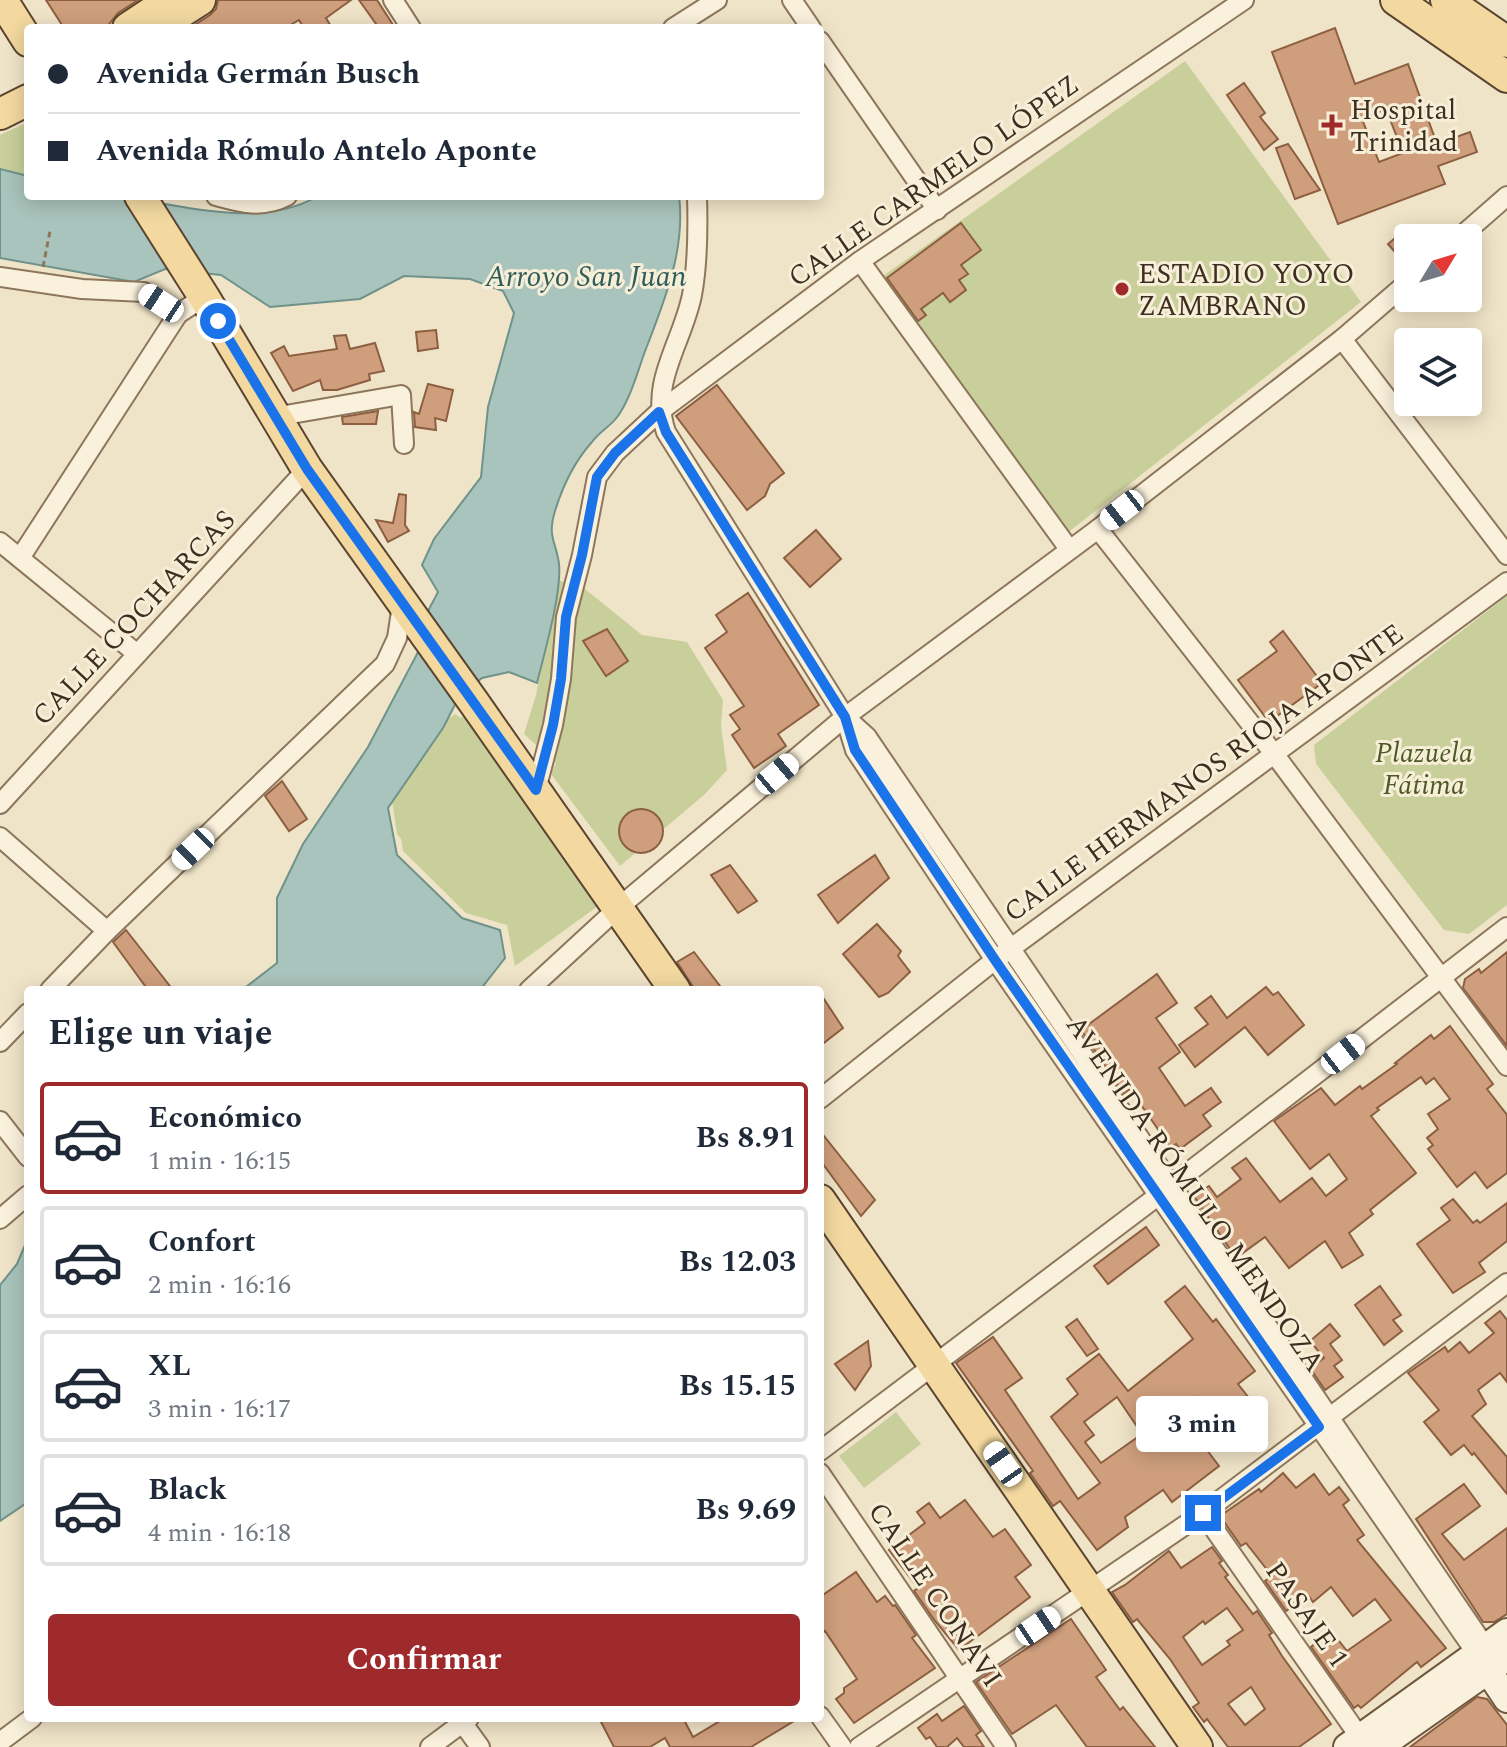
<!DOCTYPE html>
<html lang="es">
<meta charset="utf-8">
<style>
:root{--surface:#fff;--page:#f2f2f3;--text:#1f2937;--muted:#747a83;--line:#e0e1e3;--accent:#9e2a2b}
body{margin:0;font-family:Spectral,serif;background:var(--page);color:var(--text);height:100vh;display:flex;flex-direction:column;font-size:30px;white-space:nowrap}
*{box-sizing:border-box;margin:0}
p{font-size:26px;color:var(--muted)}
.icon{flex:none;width:44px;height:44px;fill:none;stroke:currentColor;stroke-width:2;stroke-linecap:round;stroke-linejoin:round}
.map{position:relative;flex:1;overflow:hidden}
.sheet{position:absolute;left:24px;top:986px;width:800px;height:736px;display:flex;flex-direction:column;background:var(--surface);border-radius:8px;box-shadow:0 4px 20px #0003}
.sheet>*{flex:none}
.top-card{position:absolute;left:24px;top:24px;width:800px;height:176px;border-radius:8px;box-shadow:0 4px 20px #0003;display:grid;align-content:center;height:176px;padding:0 24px;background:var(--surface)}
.needle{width:52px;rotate:52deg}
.buttons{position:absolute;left:1394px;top:224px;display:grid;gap:16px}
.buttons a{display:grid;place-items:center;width:88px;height:88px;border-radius:8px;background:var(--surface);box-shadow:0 4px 20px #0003;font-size:40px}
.end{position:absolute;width:36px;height:36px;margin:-18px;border:10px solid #1a73e8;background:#fff;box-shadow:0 0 0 4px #fff}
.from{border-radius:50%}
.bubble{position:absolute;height:56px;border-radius:8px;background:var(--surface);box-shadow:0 4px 20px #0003;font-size:26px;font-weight:700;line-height:56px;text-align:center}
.car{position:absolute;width:24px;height:48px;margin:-24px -12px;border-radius:10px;box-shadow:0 0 6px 2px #0007;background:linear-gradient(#fff 24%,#345 0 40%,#fff 0 76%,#345 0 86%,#fff 0)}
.top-card b{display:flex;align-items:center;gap:28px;height:76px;font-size:30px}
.top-card b+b{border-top:2px solid var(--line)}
.top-card i{width:20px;height:20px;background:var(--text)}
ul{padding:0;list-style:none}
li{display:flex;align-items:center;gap:24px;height:112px;margin:0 16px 12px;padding:0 8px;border:4px solid var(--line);border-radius:8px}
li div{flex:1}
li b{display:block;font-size:30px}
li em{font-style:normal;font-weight:700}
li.selected{border-color:var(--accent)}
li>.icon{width:72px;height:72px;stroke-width:1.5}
h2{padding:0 24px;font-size:36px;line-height:96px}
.primary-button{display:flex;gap:16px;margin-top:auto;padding:16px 24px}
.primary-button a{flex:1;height:92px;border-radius:8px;background:var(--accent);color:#fff;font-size:32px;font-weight:700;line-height:92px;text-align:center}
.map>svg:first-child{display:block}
.green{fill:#c9cf9b}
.water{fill:#a9c4bc;stroke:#6f938a;stroke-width:2}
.building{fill:#cf9f7d;stroke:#8d5f41;stroke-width:2;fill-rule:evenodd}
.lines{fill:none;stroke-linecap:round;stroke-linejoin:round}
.street-casing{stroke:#8d765c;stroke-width:22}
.secondary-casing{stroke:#6f573f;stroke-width:30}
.primary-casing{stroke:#5b4430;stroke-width:34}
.path{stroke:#8d765c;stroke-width:3;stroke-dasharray:6 4;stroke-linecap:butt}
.street{stroke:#faf1dc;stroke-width:18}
.secondary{stroke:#faf1dc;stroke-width:26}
.primary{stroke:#f3d9a0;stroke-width:30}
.route{stroke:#1a73e8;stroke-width:10}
.poi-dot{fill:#9e2a2b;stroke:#f7eed8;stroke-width:3}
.labels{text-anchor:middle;stroke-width:6;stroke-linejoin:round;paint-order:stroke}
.poi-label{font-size:28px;fill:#3d2e20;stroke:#f7eed8;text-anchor:start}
.street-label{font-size:28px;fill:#3d2e20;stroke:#f7eed8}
.park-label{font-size:28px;font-style:italic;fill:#4d5a26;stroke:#f7eed8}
.water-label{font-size:30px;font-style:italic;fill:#2f5d5a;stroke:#f7eed8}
</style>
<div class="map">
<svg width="1507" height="1747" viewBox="0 0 1507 1747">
<rect width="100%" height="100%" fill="#f0e4c8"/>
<!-- green -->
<g class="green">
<path d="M1185,61L1361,302L1066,534L883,276Z"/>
<path d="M28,122V183L0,175V135Z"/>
<path d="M558,580L585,589L642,635L687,642L723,700L721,726L727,770L705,794L620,866L551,774L556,763L524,734L536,695Z"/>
<path d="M1507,596V905L1469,934L1444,930L1316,764L1314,745Z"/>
<path d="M466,711L605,901L515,966L507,925L466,913L403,851L401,839L397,834L390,787L433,731L455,714L461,718Z"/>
<path d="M896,1412L921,1444L864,1488L839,1456Z"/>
</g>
<!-- water -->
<g class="water">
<path d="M0,169L28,176V196C56,196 86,194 114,196C179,203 258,231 318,196H679C686,251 663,304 644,354C637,374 630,399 618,416C611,426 599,432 592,442C574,462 563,485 555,511C547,537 556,541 559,564C562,593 544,654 537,683L509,672L482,678L459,697L443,728L388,808L397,855L462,918L500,930L505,958L480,990H242L277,963V898L303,844L368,747L426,637L429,609L438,592L422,565L434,539L481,477L488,407L514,313L503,291L470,279L404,276L360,299L270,307L221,275L165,269L134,282L0,258Z"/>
<path d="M28,1238V1502L0,1521V1285L17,1264Z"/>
</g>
<!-- building -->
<g class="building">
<path d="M46,0H138L118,13L106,28H64Z"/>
<path d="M218,0H351L326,18L332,28H304L299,20L285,28H190L210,15L216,9Z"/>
<path d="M359,0H377L395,28H379Z"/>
<path d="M1335,28L1355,84L1408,64L1437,144L1470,132L1477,152L1438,166L1445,184L1338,224L1272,52ZM1386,109L1403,153L1379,162L1362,119Z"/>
<path d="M1244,83L1265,113L1260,117L1278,139L1264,150L1227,95Z"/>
<path d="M1288,144L1320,190L1295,199L1276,148Z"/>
<path d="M961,223L981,250L961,265L968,274L959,280L966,290L950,302L943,293L921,309L926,315L918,321L887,278Z"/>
<path d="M1408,227V267L1388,244Z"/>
<path d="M436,330L438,348L418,351L416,332Z"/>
<path d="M346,335L350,349L375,343L384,371L369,374L370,380L337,390H323L320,380L293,391L271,353L284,346L289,356L337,349L334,336Z"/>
<path d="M428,384L453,390L446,421L435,418L436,430L415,427L414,412L419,414Z"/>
<path d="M717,385L784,473L770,484L765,496L747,510L676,416Z"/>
<path d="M378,411L376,424H343L342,417Z"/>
<path d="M399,494L406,495L405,525L409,531L388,542L376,520L393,523Z"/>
<path d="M816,530L841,559L810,587L784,558Z"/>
<path d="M748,593L819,705L778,734L786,746L754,768L732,735L740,729L730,715L744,706L705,648L727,632L716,615Z"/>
<path d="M607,629L628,661L606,676L583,641Z"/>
<path d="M1283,631L1322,683L1269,722L1238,680L1277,651L1270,642Z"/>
<path d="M282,781L307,819L289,831L265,796Z"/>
<circle cx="641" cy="831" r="22"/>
<path d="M875,855L889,878L838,923L818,895Z"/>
<path d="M730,865L757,901L738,913L711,875Z"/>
<path d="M877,924L901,951L898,956L910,972L888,993L879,997L843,954Z"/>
<path d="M126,930L173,990H148L113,942Z"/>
<path d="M694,952L723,990H695L677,962Z"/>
<path d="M1507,952V1046L1463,988L1465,979L1479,969L1481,973Z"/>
<path d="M1157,974L1177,1003L1156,1018L1180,1052L1159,1068L1185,1106L1211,1088L1221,1102L1203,1115L1211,1126L1180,1149L1176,1144L1171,1148L1130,1089L1124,1094L1081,1030Z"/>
<path d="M1266,987L1273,995L1278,992L1304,1025L1268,1055L1245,1027L1195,1067L1179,1045L1208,1024L1195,1008L1211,996L1227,1018Z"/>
<path d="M820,993L843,1028L820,1046Z"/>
<path d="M1450,1026L1493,1084L1487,1089L1507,1115V1173L1487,1188L1475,1172L1457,1187L1428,1149L1433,1145L1427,1138L1438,1129L1428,1114L1450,1099L1434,1078L1426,1084L1421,1077L1377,1108L1379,1110L1371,1116L1416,1173L1370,1210L1373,1214L1349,1233L1363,1255L1342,1268L1325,1241L1289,1268L1265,1237L1236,1258L1194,1196L1209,1186L1217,1197L1241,1179L1232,1168L1246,1158L1280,1202L1312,1178L1326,1196L1347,1179L1329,1154L1310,1169L1274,1121L1321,1088L1335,1105L1360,1086L1362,1089L1397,1064L1395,1063L1431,1035L1434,1039Z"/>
<path d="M820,1131L875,1200L861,1216L820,1160Z"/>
<path d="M1453,1199L1473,1223L1477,1220L1480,1223L1507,1203V1241L1479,1263L1485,1272L1453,1293L1417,1244L1450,1220L1441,1208Z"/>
<path d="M1146,1227L1159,1245L1108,1284L1094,1266Z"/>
<path d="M1185,1286L1213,1322L1216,1319L1255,1371L1238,1384L1256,1407L1231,1427L1224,1419L1219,1423L1199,1397L1179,1413L1219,1466L1172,1502L1163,1490L1125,1517L1128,1527L1097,1550L1060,1501L1053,1506L1030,1473L1033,1471L956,1363L993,1337L1022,1378L1005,1390L1078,1499L1100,1483L1051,1417L1078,1394L1067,1379L1099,1354L1128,1391L1193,1339L1165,1302ZM1117,1397L1142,1434L1101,1463L1085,1442L1094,1435L1084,1422Z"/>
<path d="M1380,1286L1401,1315L1393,1320L1402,1331L1384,1345L1355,1305Z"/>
<path d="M1500,1311L1507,1320V1382L1500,1373L1478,1390L1486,1404L1472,1416L1507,1457V1494L1474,1453L1472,1455L1464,1445L1451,1455L1424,1422L1439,1410L1408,1373L1445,1347L1448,1352L1460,1342L1469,1353L1494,1333L1485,1323Z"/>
<path d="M1077,1319L1098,1349L1087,1356L1066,1327Z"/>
<path d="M1330,1324L1340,1336L1330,1344L1342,1360L1334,1366L1343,1377L1325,1390L1310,1368L1324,1358L1310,1341Z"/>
<path d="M868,1341L871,1366L855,1390L835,1364Z"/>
<path d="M1283,1473L1296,1488L1314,1474L1329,1495L1339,1487L1349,1500L1343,1505L1364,1535L1357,1540L1446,1648L1421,1667L1417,1662L1361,1708L1358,1705L1354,1708L1311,1647L1331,1631L1347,1651L1391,1620L1375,1599L1353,1616L1331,1587L1313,1602L1308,1595L1286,1611L1265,1581L1272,1576L1246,1543L1241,1546L1220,1516L1259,1489L1261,1492Z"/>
<path d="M1464,1484L1480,1506L1442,1534L1464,1560L1507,1528V1614L1494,1622H1483L1416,1519Z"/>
<path d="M965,1500L993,1537L1005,1529L1031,1565L1015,1577L1030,1597L959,1650L935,1621L914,1591L918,1588L889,1550L925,1523L917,1512L929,1503L940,1518Z"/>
<path d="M1212,1547L1222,1561L1219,1563L1228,1575L1225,1577L1253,1614L1257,1611L1272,1633L1269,1635L1282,1656L1331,1724L1299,1747H1228L1207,1719L1204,1722L1193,1707L1199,1703L1170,1659L1137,1619L1133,1622L1112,1592L1125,1585L1169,1551L1181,1568ZM1227,1608L1243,1630L1227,1641L1230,1645L1202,1665L1183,1637L1203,1621L1205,1624ZM1251,1687L1265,1709L1245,1725L1228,1704Z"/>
<path d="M856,1572L877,1602L885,1596L893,1606L895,1605L916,1635L912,1638L935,1668L854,1723L836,1699L844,1693V1688L857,1679L825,1631L820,1635V1597Z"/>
<path d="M1071,1619L1106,1670L1096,1677L1120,1710L1123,1707L1155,1747H1087L1056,1705L1012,1734L976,1682Z"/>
<path d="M1477,1697L1487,1699L1507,1725V1747H1410Z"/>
<path d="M964,1706L981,1731L976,1735L984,1747H964L957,1738L947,1747H937L930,1737L926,1739L918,1728L937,1714L942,1721Z"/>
<path d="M599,1718H683L693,1737L725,1718H799L751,1747H670L665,1738L650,1747H614Z"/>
</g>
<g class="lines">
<!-- street casing -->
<g class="street-casing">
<g id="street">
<path d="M393,0L411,28"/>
<path d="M792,0L811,28"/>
<path d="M673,28L717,0"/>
<path d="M820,41L937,210"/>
<path d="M216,196C241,203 262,209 287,196"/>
<path d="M697,196C698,229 698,263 692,295C682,344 649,382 666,432L845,717"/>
<path d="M1459,238L1507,196"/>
<path d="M860,261L1069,549"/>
<path d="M0,277L82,289L144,292L178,314"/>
<path d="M1342,339L1507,555"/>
<path d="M274,417L401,395L404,444"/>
<path d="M1098,529L1275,755L1507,1066"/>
<path d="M0,542L136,653"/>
<path d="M20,558L178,314L204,297"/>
<path d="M536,790L553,725L561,679L566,617L582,555L597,477L615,453L659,412L860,261L1244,0"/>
<path d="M0,804L307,469"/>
<path d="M0,837L107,931"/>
<path d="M50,990L107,931L385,664L397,638L402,605"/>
<path d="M529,990L618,908L845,717L1098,529L1342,339L1408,282"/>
<path d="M0,1042L28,1013"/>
<path d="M820,1099L995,960L1507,582"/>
<path d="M0,1121L28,1157"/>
<path d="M0,1219L28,1195"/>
<path d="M820,1451L1159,1195L1507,927"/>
<path d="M820,1473L1006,1747"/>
<path d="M1203,1513L1366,1746"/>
<path d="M1477,1654L995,960L855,750L845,717L867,737L1486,1648"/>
<path d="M820,1716L842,1747"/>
<path d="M459,1718L480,1747"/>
<path d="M0,1742L32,1718"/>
<path d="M430,1747L469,1718"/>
<path d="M859,1747L1203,1513L1507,1283"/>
</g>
</g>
<!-- secondary casing -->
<g class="secondary-casing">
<g id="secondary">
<path d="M1479,1657L1507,1699"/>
<path d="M1347,1747L1507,1632"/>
<path d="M1379,1747L1507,1657"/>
</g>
</g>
<!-- primary casing -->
<g class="primary-casing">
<g id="primary">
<path d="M2,0L28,41"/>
<path d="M1396,0L1507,77"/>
<path d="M1446,0L1507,42"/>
<path d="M128,28L169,1"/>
<path d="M156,28L200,0"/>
<path d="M0,114L28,100"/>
<path d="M140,196L204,297L307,469L475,704L675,990"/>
<path d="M820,1200L1197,1747"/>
</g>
</g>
<!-- path -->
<path class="path" d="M43,267L50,231"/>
<!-- street -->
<use href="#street" class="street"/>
<!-- secondary -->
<use href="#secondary" class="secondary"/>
<!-- primary -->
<use href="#primary" class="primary"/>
</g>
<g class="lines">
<!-- route -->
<path class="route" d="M218,321L307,469L536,790L553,725L561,679L566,617L582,555L597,477L615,453L659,412L666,432L845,717L855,750L995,960L1319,1427L1203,1513"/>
</g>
<!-- markers -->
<g class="poi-dot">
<path d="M1328 113h8v8h8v8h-8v8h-8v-8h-8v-8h8z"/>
<circle cx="1122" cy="289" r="8"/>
</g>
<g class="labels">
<!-- poi labels -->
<g class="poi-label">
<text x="1350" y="119">Hospital<tspan x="1350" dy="32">Trinidad</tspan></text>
<text x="1138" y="283">ESTADIO YOYO<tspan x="1138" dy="32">ZAMBRANO</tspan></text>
</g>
<!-- street labels -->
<g class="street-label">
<text transform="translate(933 180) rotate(-35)" y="10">CALLE CARMELO LÓPEZ</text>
<text transform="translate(133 617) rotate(-47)" y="10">CALLE COCHARCAS</text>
<text transform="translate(1203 772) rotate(-36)" y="10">CALLE HERMANOS RIOJA APONTE</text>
<text transform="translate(1196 1193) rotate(55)" y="10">AVENIDA RÓMULO MENDOZA</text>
<text transform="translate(936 1594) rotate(56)" y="10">CALLE CONAVI</text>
<text transform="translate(1308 1614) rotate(55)" y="10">PASAJE 1</text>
</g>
<!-- park labels -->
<g class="park-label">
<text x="1424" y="762">Plazuela<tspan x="1424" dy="32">Fátima</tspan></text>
</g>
<!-- water labels -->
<g class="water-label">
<text x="586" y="286">Arroyo San Juan</text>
</g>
</g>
</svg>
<div class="buttons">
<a><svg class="needle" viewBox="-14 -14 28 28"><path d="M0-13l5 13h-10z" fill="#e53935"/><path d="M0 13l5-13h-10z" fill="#747a83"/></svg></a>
<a><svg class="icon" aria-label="layers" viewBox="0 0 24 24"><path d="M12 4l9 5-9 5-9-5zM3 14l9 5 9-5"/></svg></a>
</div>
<i class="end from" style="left:218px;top:321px"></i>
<i class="end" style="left:1203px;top:1513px"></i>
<div class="bubble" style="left:1136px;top:1396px;width:132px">3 min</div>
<i class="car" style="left:161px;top:303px;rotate:303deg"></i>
<i class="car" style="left:1122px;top:510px;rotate:232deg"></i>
<i class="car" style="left:777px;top:774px;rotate:50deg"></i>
<i class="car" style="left:193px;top:849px;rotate:226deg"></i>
<i class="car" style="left:1343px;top:1054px;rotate:52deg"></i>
<i class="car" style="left:1003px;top:1464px;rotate:325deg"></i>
<i class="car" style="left:1038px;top:1626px;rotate:56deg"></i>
<div class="top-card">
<b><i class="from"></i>Avenida Germán Busch</b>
<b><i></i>Avenida Rómulo Antelo Aponte</b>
</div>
<section class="sheet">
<h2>Elige un viaje</h2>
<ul>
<li class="selected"><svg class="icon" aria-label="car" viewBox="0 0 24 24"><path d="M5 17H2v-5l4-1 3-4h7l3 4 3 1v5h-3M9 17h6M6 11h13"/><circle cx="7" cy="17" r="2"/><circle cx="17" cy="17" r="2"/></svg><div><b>Económico</b><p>1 min · 16:15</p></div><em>Bs 8.91</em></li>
<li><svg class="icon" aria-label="car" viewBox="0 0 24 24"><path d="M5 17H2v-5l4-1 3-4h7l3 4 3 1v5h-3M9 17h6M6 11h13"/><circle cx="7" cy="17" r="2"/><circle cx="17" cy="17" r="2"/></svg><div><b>Confort</b><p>2 min · 16:16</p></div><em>Bs 12.03</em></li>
<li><svg class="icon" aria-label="car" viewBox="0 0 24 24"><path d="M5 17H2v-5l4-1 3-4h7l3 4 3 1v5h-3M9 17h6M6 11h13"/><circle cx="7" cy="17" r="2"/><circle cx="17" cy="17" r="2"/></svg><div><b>XL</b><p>3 min · 16:17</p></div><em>Bs 15.15</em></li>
<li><svg class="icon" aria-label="car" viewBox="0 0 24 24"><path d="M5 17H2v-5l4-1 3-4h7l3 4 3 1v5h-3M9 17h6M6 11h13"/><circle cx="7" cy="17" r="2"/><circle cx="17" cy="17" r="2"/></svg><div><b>Black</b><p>4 min · 16:18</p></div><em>Bs 9.69</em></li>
</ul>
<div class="primary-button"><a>Confirmar</a></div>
</section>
</div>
